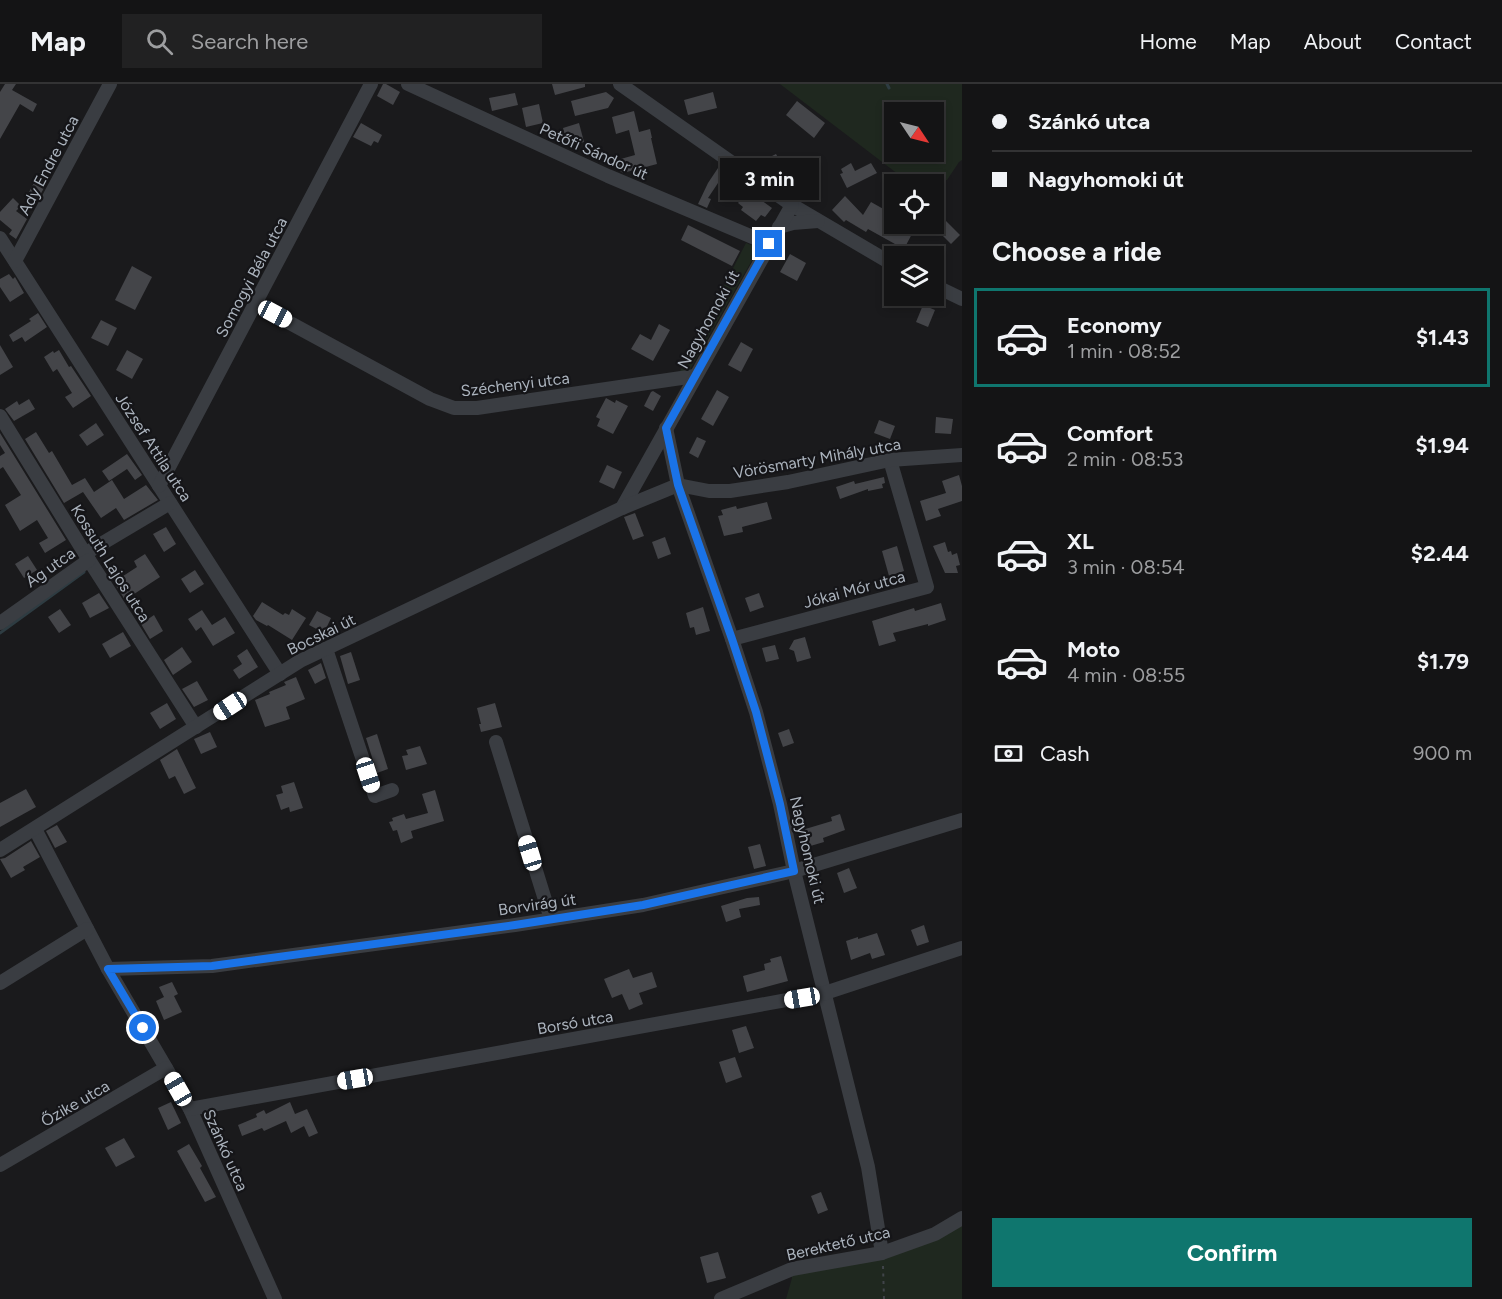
<!DOCTYPE html>
<meta charset="utf-8">
<style>
:root{--surface:#141415;--page:#212122;--text:#f1f3f6;--muted:#9d9ea0;--line:#333334;--accent:#0f766e}
body{margin:0;font-family:Figtree,sans-serif;background:var(--page);color:var(--text);height:100vh;display:flex;flex-direction:column;font-size:22px;white-space:nowrap}
*{box-sizing:border-box;margin:0}
p{font-size:20px;color:var(--muted)}
.icon{flex:none;width:33px;height:33px;fill:none;stroke:currentColor;stroke-width:2;stroke-linecap:round;stroke-linejoin:round}
.map{position:relative;flex:1;overflow:hidden}
.sheet{display:flex;flex-direction:column;background:var(--surface);width:540px}
.sheet>*{flex:none}
.hud{display:grid;align-content:center;height:132px;padding:0 30px;background:var(--surface)}
.needle{width:39px;rotate:125deg}
.buttons{position:absolute;left:884px;top:18px;display:grid;gap:12px}
.buttons a{display:grid;place-items:center;width:60px;height:60px;border-radius:0px;background:var(--surface);box-shadow:0 3px 9px #0003,0 0 0 2px var(--line);font-size:30px}
.end{position:absolute;width:27px;height:27px;margin:-14px;border:8px solid #1a73e8;background:#fff;box-shadow:0 0 0 3px #fff}
.from{border-radius:50%}
.bubble{position:absolute;height:42px;border-radius:0px;background:var(--surface);box-shadow:0 3px 9px #0003,0 0 0 2px var(--line);font-size:20px;font-weight:700;line-height:42px;text-align:center}
.car{position:absolute;width:18px;height:36px;margin:-18px -9px;border-radius:8px;box-shadow:0 0 4px 2px #0007;background:linear-gradient(#fff 24%,#345 0 40%,#fff 0 76%,#345 0 86%,#fff 0)}
.hud b{display:flex;align-items:center;gap:21px;height:57px;font-size:22px}
.hud b+b{border-top:2px solid var(--line)}
.hud i{width:15px;height:15px;background:var(--text)}
ul{padding:0;list-style:none}
li{display:flex;align-items:center;gap:18px;height:99px;margin:0 12px 9px;padding:0 18px;border:3px solid transparent;border-radius:0px}
li div{flex:1}
li b{display:block;font-size:22px}
li em{font-style:normal;font-weight:700}
li.active{border-color:var(--accent)}
li>.icon{width:54px;height:54px;stroke-width:1.5}
h2{padding:0 30px;font-size:27px;line-height:72px}
.pay{display:flex;align-items:center;gap:15px;height:66px;padding:0 30px;font-size:22px}
.pay p{margin-inline-start:auto}
.button{display:flex;gap:12px;margin-top:auto;padding:12px 30px}
.button a{flex:1;height:69px;border-radius:0px;background:var(--accent);color:#fff;font-size:24px;font-weight:700;line-height:69px;text-align:center}
header{display:flex;align-items:center;gap:36px;box-sizing:border-box;height:84px;padding:0 30px;background:var(--surface);border-bottom:2px solid var(--line)}
header strong{font-size:28px}
nav{display:flex;gap:33px;margin-inline-start:auto;font-size:21px}
.search{width:420px;height:54px;background:var(--page);display:flex;align-items:center;gap:15px;box-sizing:border-box;padding:0 21px;border-radius:0px;color:var(--muted);font-size:22px}
main{display:flex;flex:1;min-height:0}
.map>svg:first-child{display:block}
.green{fill:#1f281f;fill-rule:evenodd}
.lines{fill:none;stroke-linecap:round;stroke-linejoin:round}
.stream{stroke:#2e3c42;stroke-width:3}
.building{fill:#444549}
.path{stroke:#404449;stroke-width:2;stroke-dasharray:3 4.5;stroke-linecap:butt}
.minor{stroke:#3a3d42;stroke-width:14}
.route{stroke:#1a73e8;stroke-width:8}
.labels{text-anchor:middle;stroke-width:4.5;stroke-linejoin:round;paint-order:stroke}
.street-label{font-size:16px;fill:#abb3bd;stroke:#151518}
</style>
<header>
<strong>Map</strong>
<div class="search"><svg class="icon" aria-label="search" viewBox="0 0 24 24"><circle cx="10" cy="10" r="6"/><path d="M15 15l6 6"/></svg>Search here</div>
<nav><a>Home</a><a>Map</a><a>About</a><a>Contact</a></nav>
</header>
<main>
<div class="map">
<svg width="962" height="1215" viewBox="0 0 962 1215">
<rect width="100%" height="100%" fill="#1a1a1c"/>
<!-- green -->
<g class="green">
<path d="M780,0H962V76L959,78L947,96H923L919,100H911ZM933,28V68H894V28Z"/>
<path d="M746,159L759,164L688,289H679Z"/>
<path d="M962,1134V1215H786L792,1194L791,1190L894,1164Z"/>
</g>
<g class="lines">
<!-- stream -->
<g class="stream">
<path d="M887,0L889,4"/>
<path d="M0,549L84,488"/>
</g>
</g>
<!-- building -->
<g class="building">
<path d="M5,0H16L12,6L37,20L33,28L20,20L0,55V8Z"/>
<path d="M383,0H386L400,8L393,21L377,12Z"/>
<path d="M552,0H585V3L555,11Z"/>
<path d="M606,8L614,14L608,24L575,32L571,17Z"/>
<path d="M713,8L717,24L688,31L684,16Z"/>
<path d="M515,9L518,21L492,27L489,14Z"/>
<path d="M797,17L825,39L814,54L786,31Z"/>
<path d="M539,20L543,39L526,43L522,24Z"/>
<path d="M634,27L639,48L650,45L652,54H651L657,80L623,89L620,87L617,76L635,71L629,46L616,50L612,33Z"/>
<path d="M361,39L382,51L378,59L374,57L371,62L353,53Z"/>
<path d="M579,39L584,58L568,62L563,44Z"/>
<path d="M776,70L785,86L771,94L762,77Z"/>
<path d="M851,79L855,87L871,79L877,89L847,104L840,90L843,89L841,85Z"/>
<path d="M718,84L730,92L723,102L718,99L708,114L711,115L707,124L698,120L708,99Z"/>
<path d="M40,88L50,93L39,113L29,108Z"/>
<path d="M746,109L751,112L753,110L772,124L765,133L761,131L756,137L741,126L743,123L738,119Z"/>
<path d="M845,112L863,131L871,118L894,131V140H898L913,148L904,165L868,145L866,148L846,136L844,138L832,126Z"/>
<path d="M13,114L21,122L16,127L27,135L16,155L9,150L12,146L0,136V128Z"/>
<path d="M945,136L960,151L951,160L936,145Z"/>
<path d="M688,141L740,167L732,182L681,156Z"/>
<path d="M790,170L806,179L797,197L780,188Z"/>
<path d="M132,182L152,193L135,226L115,216Z"/>
<path d="M9,190L13,195L15,193L24,209L10,218L0,203V195Z"/>
<path d="M923,221L935,226L928,243L916,238Z"/>
<path d="M38,229L47,243L25,258L22,253L13,258L9,251L31,237L29,235Z"/>
<path d="M101,236L117,244L108,262L91,254Z"/>
<path d="M659,240L670,246L653,277L631,265L640,250L651,256Z"/>
<path d="M741,258L753,265L741,288L728,281Z"/>
<path d="M0,261L13,283L0,291Z"/>
<path d="M59,266L69,283L71,282L91,312L73,324L65,313L72,309L57,285L53,288L44,273L53,267L54,269Z"/>
<path d="M127,266L143,275L132,295L116,286Z"/>
<path d="M717,306L729,313L713,342L701,335Z"/>
<path d="M653,307L661,312L653,327L644,322L651,308Z"/>
<path d="M606,314L615,319L616,316L628,322L613,350L597,342L600,335L596,333Z"/>
<path d="M29,315L35,325L14,337L5,325L17,317L19,321Z"/>
<path d="M936,333L953,335L951,350L935,349Z"/>
<path d="M879,336L895,342L890,355L874,349Z"/>
<path d="M96,339L104,351L87,362L79,351Z"/>
<path d="M36,348L49,369L52,367L72,401L85,394L94,408L112,396L124,415L146,401L158,416L124,436L116,424L101,434L83,408L64,419L25,355Z"/>
<path d="M0,349L66,456L45,469L39,459L48,454L37,436L20,447L5,421L21,411L3,383L0,385V372L5,369L0,361Z"/>
<path d="M697,353L706,357L698,374L689,369Z"/>
<path d="M127,370L142,391L135,396L127,385L109,397L102,387Z"/>
<path d="M607,381L622,388L614,405L599,398Z"/>
<path d="M959,391L962,402V417L938,425L941,432L926,437L920,417L946,409L942,397Z"/>
<path d="M884,393L885,399L882,400L883,404L868,407V405L840,415L836,403L854,397L855,400Z"/>
<path d="M767,418L772,435L742,443L743,448L724,452L718,432L723,431L721,426L736,422L737,425Z"/>
<path d="M635,429L644,452L633,456L624,433Z"/>
<path d="M166,443L176,460L164,468L153,450Z"/>
<path d="M665,453L671,470L658,475L652,458Z"/>
<path d="M945,458L948,468L951,467L952,471L957,469L960,481L956,482L958,489H945L933,462Z"/>
<path d="M897,462L904,487L889,492L882,467Z"/>
<path d="M145,470L160,493L125,516L114,498L137,483L134,477Z"/>
<path d="M28,472L37,486L24,494L15,480Z"/>
<path d="M195,486L204,500L190,509L181,495Z"/>
<path d="M99,509L109,524L90,534L82,519Z"/>
<path d="M759,509L764,523L750,528L745,514Z"/>
<path d="M262,518L283,531L285,529L289,531L292,525L306,534L292,556L268,541L267,542L256,536L253,532Z"/>
<path d="M941,519L946,536L928,542V540L893,549L896,557L879,562L872,537L914,524L915,527Z"/>
<path d="M703,523L710,547L696,551L694,543L690,544L686,529Z"/>
<path d="M60,525L71,541L59,549L48,533Z"/>
<path d="M202,526L212,541L225,533L235,549L213,562L201,543L196,547L188,535Z"/>
<path d="M317,527L331,534L324,549L309,541Z"/>
<path d="M154,531L163,547L150,555L141,540Z"/>
<path d="M123,548L131,562L110,574L102,560Z"/>
<path d="M805,553L811,574L797,578L794,567L789,565L794,556Z"/>
<path d="M775,561L779,575L766,578L762,564Z"/>
<path d="M182,563L192,578L173,591L164,576Z"/>
<path d="M247,565L258,583L239,595L233,586L242,580L237,572Z"/>
<path d="M351,568L360,596L348,600L340,572Z"/>
<path d="M321,579L326,594L315,600L308,586Z"/>
<path d="M296,593L305,615L286,623L290,635L265,643L255,616L270,610L269,608L286,601L284,598Z"/>
<path d="M197,597L208,616L194,623L182,605Z"/>
<path d="M167,619L176,635L160,645L150,629Z"/>
<path d="M495,619L502,643L481,648L479,640H481L477,624Z"/>
<path d="M789,645L794,659L783,663L778,649Z"/>
<path d="M210,648L217,663L201,670L194,655Z"/>
<path d="M377,650L388,685L377,689L366,654Z"/>
<path d="M420,662L427,680L406,686L402,672L408,671L406,666Z"/>
<path d="M177,665L196,704L184,710L175,692L169,695L160,676Z"/>
<path d="M294,698L303,724L290,728L289,723L281,726L276,711L283,709L281,702Z"/>
<path d="M26,705L36,723L0,743V719Z"/>
<path d="M435,706L444,737L411,747L413,754L401,759L397,746L393,747L389,738L393,737L392,734L404,730L406,735L428,729L422,710Z"/>
<path d="M840,730L845,746L823,754L824,758L807,763L802,746L832,737L831,733Z"/>
<path d="M57,741L67,758L55,764L46,747Z"/>
<path d="M31,757L40,773L23,783L25,786L11,794L0,775L5,774Z"/>
<path d="M760,760L766,782L754,785L748,763Z"/>
<path d="M849,784L857,804L844,809L837,789Z"/>
<path d="M759,813L760,821L739,825L741,833L726,838L721,822L747,814Z"/>
<path d="M924,841L929,858L917,862L911,846Z"/>
<path d="M877,849L885,871L872,875L870,869L851,876L846,857L858,853V855Z"/>
<path d="M781,872L788,897L747,908L743,892L765,886L764,880L771,878L770,875Z"/>
<path d="M629,885L633,894L652,888L657,903L639,909L643,920L629,926L622,910L612,914L604,895Z"/>
<path d="M172,898L178,910L174,912L182,928L164,936L156,917L164,913L159,903Z"/>
<path d="M746,942L754,964L739,969L732,946Z"/>
<path d="M735,973L742,993L726,999L719,978Z"/>
<path d="M171,1018L181,1039L168,1046L158,1024Z"/>
<path d="M290,1018L295,1030L307,1025L318,1049L309,1053L304,1042L291,1049L286,1037L264,1047L262,1044L242,1052L238,1041L257,1033L256,1030L264,1026L266,1030Z"/>
<path d="M124,1054L135,1073L116,1083L105,1064Z"/>
<path d="M189,1060L202,1082L200,1084L216,1113L205,1118L177,1067Z"/>
<path d="M821,1108L828,1126L818,1130L811,1112Z"/>
<path d="M718,1168L726,1194L707,1199L700,1173Z"/>
</g>
<g class="lines">
<!-- path -->
<path class="path" d="M883,1182L884,1215"/>
<!-- minor -->
<g class="minor">
<path d="M408,0L608,92L769,160"/>
<path d="M620,0L792,121L894,181"/>
<path d="M779,143L793,139L818,137"/>
<path d="M0,154L280,590"/>
<path d="M15,177L110,0"/>
<path d="M933,201L962,215"/>
<path d="M255,220L430,315L454,324H477L695,292"/>
<path d="M0,332L89,476L196,643"/>
<path d="M666,344L678,401L732,555L756,628L780,720L794,787L868,1083L882,1169"/>
<path d="M159,402L371,0"/>
<path d="M622,424L792,121"/>
<path d="M86,469L170,419"/>
<path d="M0,539L89,476"/>
<path d="M732,555L927,503L890,376"/>
<path d="M326,565L375,712L392,706"/>
<path d="M496,658L551,835"/>
<path d="M35,745L108,885L190,1025L275,1215"/>
<path d="M0,766L300,577L622,424L678,401L709,407H730L788,398L890,376L962,371"/>
<path d="M108,885L212,882L515,841L643,821L794,787L962,736"/>
<path d="M0,899L87,845"/>
<path d="M190,1025L825,909L962,864"/>
<path d="M0,1081L166,984"/>
<path d="M721,1215L792,1185L882,1169L935,1150L962,1134"/>
</g>
</g>
<g class="lines">
<!-- route -->
<path class="route" d="M143,944L108,885L212,882L515,841L643,821L794,787L780,720L756,628L732,555L678,401L666,344L769,160"/>
</g>
<g class="labels">
<!-- street labels -->
<g class="street-label">
<text transform="translate(594 67) rotate(24)" y="6">Petőfi Sándor út</text>
<text transform="translate(48 81) rotate(-62)" y="6">Ady Endre utca</text>
<text transform="translate(251 193) rotate(-62)" y="6">Somogyi Béla utca</text>
<text transform="translate(708 235) rotate(-61)" y="6">Nagyhomoki út</text>
<text transform="translate(515 300) rotate(-7)" y="6">Széchenyi utca</text>
<text transform="translate(154 363) rotate(57)" y="6">József Attila utca</text>
<text transform="translate(817 374) rotate(-10)" y="6">Vörösmarty Mihály utca</text>
<text transform="translate(111 479) rotate(58)" y="6">Kossuth Lajos utca</text>
<text transform="translate(50 483) rotate(-35)" y="6">Ág utca</text>
<text transform="translate(854 505) rotate(-15)" y="6">Jókai Mór utca</text>
<text transform="translate(321 550) rotate(-26)" y="6">Bocskai út</text>
<text transform="translate(808 766) rotate(77)" y="6">Nagyhomoki út</text>
<text transform="translate(537 820) rotate(-8)" y="6">Borvirág út</text>
<text transform="translate(575 938) rotate(-10)" y="6">Borsó utca</text>
<text transform="translate(75 1019) rotate(-30)" y="6">Őzike utca</text>
<text transform="translate(226 1066) rotate(66)" y="6">Szánkó utca</text>
<text transform="translate(838 1159) rotate(-13)" y="6">Berektető utca</text>
</g>
</g>
</svg>
<div class="buttons">
<a><svg class="needle" viewBox="-14 -14 28 28"><path d="M0-13l5 13h-10z" fill="#e53935"/><path d="M0 13l5-13h-10z" fill="#9d9ea0"/></svg></a>
<a><svg class="icon" aria-label="locate" viewBox="0 0 24 24"><circle cx="12" cy="12" r="6"/><path d="M12 2v4M12 18v4M2 12h4M18 12h4"/></svg></a>
<a><svg class="icon" aria-label="layers" viewBox="0 0 24 24"><path d="M12 4l9 5-9 5-9-5zM3 14l9 5 9-5"/></svg></a>
</div>
<i class="end from" style="left:143px;top:944px"></i>
<i class="end" style="left:769px;top:160px"></i>
<div class="bubble" style="left:720px;top:74px;width:99px">3 min</div>
<i class="car" style="left:275px;top:230px;rotate:118deg"></i>
<i class="car" style="left:230px;top:622px;rotate:237deg"></i>
<i class="car" style="left:368px;top:691px;rotate:162deg"></i>
<i class="car" style="left:530px;top:769px;rotate:343deg"></i>
<i class="car" style="left:802px;top:914px;rotate:260deg"></i>
<i class="car" style="left:355px;top:995px;rotate:260deg"></i>
<i class="car" style="left:178px;top:1005px;rotate:330deg"></i>
</div>
<section class="sheet">
<div class="hud">
<b><i class="from"></i>Szánkó utca</b>
<b><i></i>Nagyhomoki út</b>
</div>
<h2>Choose a ride</h2>
<ul>
<li class="active"><svg class="icon" aria-label="car" viewBox="0 0 24 24"><path d="M5 17H2v-5l4-1 3-4h7l3 4 3 1v5h-3M9 17h6M6 11h13"/><circle cx="7" cy="17" r="2"/><circle cx="17" cy="17" r="2"/></svg><div><b>Economy</b><p>1 min · 08:52</p></div><em>$1.43</em></li>
<li><svg class="icon" aria-label="car" viewBox="0 0 24 24"><path d="M5 17H2v-5l4-1 3-4h7l3 4 3 1v5h-3M9 17h6M6 11h13"/><circle cx="7" cy="17" r="2"/><circle cx="17" cy="17" r="2"/></svg><div><b>Comfort</b><p>2 min · 08:53</p></div><em>$1.94</em></li>
<li><svg class="icon" aria-label="car" viewBox="0 0 24 24"><path d="M5 17H2v-5l4-1 3-4h7l3 4 3 1v5h-3M9 17h6M6 11h13"/><circle cx="7" cy="17" r="2"/><circle cx="17" cy="17" r="2"/></svg><div><b>XL</b><p>3 min · 08:54</p></div><em>$2.44</em></li>
<li><svg class="icon" aria-label="car" viewBox="0 0 24 24"><path d="M5 17H2v-5l4-1 3-4h7l3 4 3 1v5h-3M9 17h6M6 11h13"/><circle cx="7" cy="17" r="2"/><circle cx="17" cy="17" r="2"/></svg><div><b>Moto</b><p>4 min · 08:55</p></div><em>$1.79</em></li>
</ul>
<div class="pay"><svg class="icon" aria-label="cash" viewBox="0 0 24 24"><path d="M3 7h18v10H3z"/><circle cx="12" cy="12" r="2"/></svg>Cash<p>900 m</p></div>
<div class="button"><a>Confirm</a></div>
</section>
</main>
